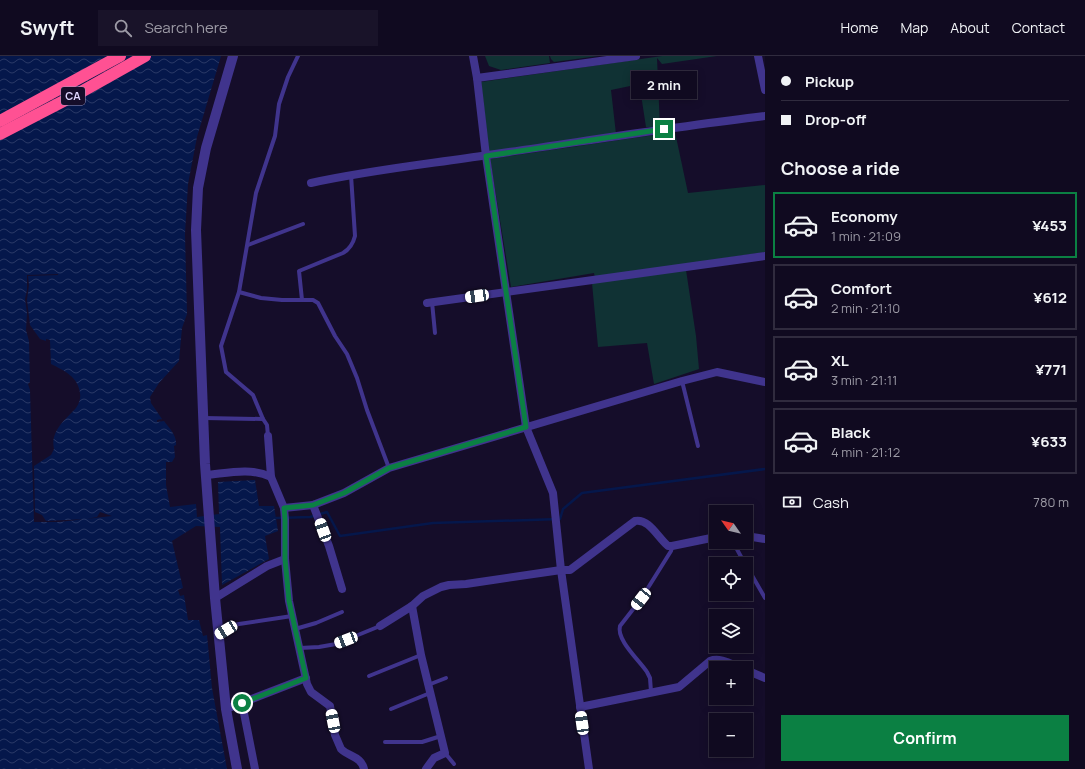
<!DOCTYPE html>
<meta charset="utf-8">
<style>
:root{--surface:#100a20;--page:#191329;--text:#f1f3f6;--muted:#9c9aa5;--line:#302b3e;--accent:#0b8043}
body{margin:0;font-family:Manrope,sans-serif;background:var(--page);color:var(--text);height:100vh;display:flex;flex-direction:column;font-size:15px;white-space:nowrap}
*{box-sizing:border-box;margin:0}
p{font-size:13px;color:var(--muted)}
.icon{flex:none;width:22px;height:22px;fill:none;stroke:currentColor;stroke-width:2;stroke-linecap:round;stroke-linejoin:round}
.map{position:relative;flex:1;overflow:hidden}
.details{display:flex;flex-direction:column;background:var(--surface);width:320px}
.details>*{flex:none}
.guide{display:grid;align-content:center;height:88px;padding:0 16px;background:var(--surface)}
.needle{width:26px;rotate:304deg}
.controls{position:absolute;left:709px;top:449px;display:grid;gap:8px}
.controls a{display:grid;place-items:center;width:44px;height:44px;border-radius:0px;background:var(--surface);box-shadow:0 2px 10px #0003,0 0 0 1px var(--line);font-size:20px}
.end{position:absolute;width:18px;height:18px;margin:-9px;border:5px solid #0b8043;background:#fff;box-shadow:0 0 0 2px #fff}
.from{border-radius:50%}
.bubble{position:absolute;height:28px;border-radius:0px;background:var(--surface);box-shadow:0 2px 10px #0003,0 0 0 1px var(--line);font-size:13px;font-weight:700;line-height:28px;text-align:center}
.car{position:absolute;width:12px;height:24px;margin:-12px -6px;border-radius:5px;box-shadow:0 0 3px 1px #0007;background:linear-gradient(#fff 24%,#345 0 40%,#fff 0 76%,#345 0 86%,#fff 0)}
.guide b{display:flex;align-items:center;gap:14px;height:38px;font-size:15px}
.guide b+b{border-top:1px solid var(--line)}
.guide i{width:10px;height:10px;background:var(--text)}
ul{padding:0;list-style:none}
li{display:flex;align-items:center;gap:12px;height:66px;margin:0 8px 6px;padding:0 8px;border:2px solid var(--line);border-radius:0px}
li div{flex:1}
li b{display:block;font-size:15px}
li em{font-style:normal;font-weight:700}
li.active{border-color:var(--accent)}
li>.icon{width:36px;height:36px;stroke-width:1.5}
h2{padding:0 16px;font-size:18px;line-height:48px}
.pay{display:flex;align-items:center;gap:10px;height:44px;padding:0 16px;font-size:15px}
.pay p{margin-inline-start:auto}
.button{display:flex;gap:8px;margin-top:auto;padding:8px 16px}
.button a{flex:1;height:46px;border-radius:0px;background:var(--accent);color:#fff;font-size:16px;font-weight:700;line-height:46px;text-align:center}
header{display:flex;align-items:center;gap:24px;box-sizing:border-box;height:56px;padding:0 20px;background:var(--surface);border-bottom:1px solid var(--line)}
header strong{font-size:19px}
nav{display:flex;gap:22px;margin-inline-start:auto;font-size:14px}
.search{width:280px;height:36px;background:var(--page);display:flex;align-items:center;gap:10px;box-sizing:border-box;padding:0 14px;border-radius:0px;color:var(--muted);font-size:15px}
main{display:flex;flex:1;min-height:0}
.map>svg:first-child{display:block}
.grass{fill:#103234}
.water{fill:url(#water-waves);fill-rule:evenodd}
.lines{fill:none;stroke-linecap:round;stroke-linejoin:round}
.stream{stroke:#05174b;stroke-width:2.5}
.service{stroke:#40348d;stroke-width:4}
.minor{stroke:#40348d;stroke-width:8}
.tertiary{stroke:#40348d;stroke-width:10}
.motorway{stroke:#ff5193;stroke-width:12}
.route{stroke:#0b8043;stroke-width:5}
.labels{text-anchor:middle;stroke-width:3;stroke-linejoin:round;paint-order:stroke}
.shield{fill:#150d2a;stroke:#a29abf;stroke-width:1}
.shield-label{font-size:11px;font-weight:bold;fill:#dfd6ff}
</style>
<header>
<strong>Swyft</strong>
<div class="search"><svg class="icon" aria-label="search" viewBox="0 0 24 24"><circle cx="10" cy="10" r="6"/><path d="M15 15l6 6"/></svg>Search here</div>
<nav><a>Home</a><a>Map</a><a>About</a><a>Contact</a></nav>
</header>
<main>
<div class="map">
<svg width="765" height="713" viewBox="0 0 765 713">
<defs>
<pattern id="water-waves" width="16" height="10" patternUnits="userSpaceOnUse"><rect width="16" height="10" fill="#05174b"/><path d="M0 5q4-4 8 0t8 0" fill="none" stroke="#293866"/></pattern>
</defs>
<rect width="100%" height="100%" fill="#150d2a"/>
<!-- grass -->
<g class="grass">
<path d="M485,0H549L550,7L501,14L489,10Z"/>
<path d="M550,0H598L554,6L551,3Z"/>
<path d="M662,0H717L662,8L657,2L660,71H646L640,32L635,29L611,34L616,78L489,96L481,26Z"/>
<path d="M675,76L688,137L765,129V196L595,222L594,217L511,231L490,103Z"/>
<path d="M686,214L696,280L699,313L654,328L647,287L598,291L592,227Z"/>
</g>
<!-- water -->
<path class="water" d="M0,0H221L197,81L188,128L185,178L187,258L182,272L179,305L159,327L150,341L151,347L162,363L157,364V366L164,365C169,372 177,379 176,389L174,390L175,401L172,406H166V429L170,451L196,448L197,461L219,458L218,426L255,424L259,450H274L278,475L265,480L269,503L222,529L220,471L196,470L172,485L183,532L178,534L180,540L184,539L188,564H199L203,580L207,579L212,632L227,713H0ZM58,218V219L28,220L29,229L27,244L30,269L40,283L46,285V283L50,284L51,308C65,315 78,321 80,337C81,342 79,348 76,352C65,364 50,375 54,393L51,399L34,410L35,456L42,459L46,465L86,463L97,461L100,456L112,460L59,466H34L30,334L28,328L30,326L29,285L26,274L27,257L25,243L27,234V219Z"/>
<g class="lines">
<!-- stream -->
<path class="stream" d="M276,462L310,461L327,456L340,480L433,467L560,463L563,453L582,437L765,413"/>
<!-- service -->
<g class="service">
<path d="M248,189L303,168"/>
<path d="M239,236L261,242L282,244H313L318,247L335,280L347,298L357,322L367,354L389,412"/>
<path d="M302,244L299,215L343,197C350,193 353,188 355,180L351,119"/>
<path d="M432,246L435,277"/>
<path d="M682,325L698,390"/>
<path d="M204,362L263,363"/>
<path d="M268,380L267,369L263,363L253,339L226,316L221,290L239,236L256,137L275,80L279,48L288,21L298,0"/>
<path d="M733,486L745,508"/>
<path d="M746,509L765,542"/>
<path d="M295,573L316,567L342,556"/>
<path d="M219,578L234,569L239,568L292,560"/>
<path d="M300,592L319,591L336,588L380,570"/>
<path d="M369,620L421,599"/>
<path d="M428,629L446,622"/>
<path d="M651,636L650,622L647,616C640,605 616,584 620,570L641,543L671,495L672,490"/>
<path d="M391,653L430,637"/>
<path d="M385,686H422L441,680"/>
<path d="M445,697L454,708"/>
</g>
<!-- minor -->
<g class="minor">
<path d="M473,0L477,22L486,100L526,371L553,437L561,514L589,713"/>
<path d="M758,0L765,34"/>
<path d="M477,22L636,0"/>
<path d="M311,127C370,114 429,108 488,99C580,86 672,71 765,60"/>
<path d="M427,247L765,200"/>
<path d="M268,380L271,421L284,452L285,463V503L289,545L307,628L311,636L330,650L335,679L341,693C349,701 361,700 364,713"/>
<path d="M206,419C228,417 250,411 271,421"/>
<path d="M313,449L329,490L342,533"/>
<path d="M284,452L313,449L344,437L389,412L682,325L717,316L765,326"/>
<path d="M746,480L765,483"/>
<path d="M215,542L267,510L285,503"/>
<path d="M412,550L421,599L445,697L434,702L426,713"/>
<path d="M380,570L412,550L423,540L441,531L449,529L466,528L561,514H570L635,465C649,462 658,482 668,490H672L716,481"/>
<path d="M746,614L765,622"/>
<path d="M242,647L255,713"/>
<path d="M580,651L679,631L710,605C720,601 731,608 741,612"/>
<path d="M226,653L306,622"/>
</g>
<!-- tertiary -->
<path class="tertiary" d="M233,0L206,92L198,132L196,174L205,408L215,542L226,653L237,713"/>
<!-- motorway -->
<g class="motorway">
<path d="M0,65L120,0"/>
<path d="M0,78L81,36L145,0"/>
</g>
</g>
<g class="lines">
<!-- route -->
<path class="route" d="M242,647L306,622L289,545L285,503V463L284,452L313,449L344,437L389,412L526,371L486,100L664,73"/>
</g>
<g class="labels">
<!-- shield labels -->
<rect class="shield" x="61" y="31" width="24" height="18" rx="3"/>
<g class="shield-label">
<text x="73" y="44">CA</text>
</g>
</g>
</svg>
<div class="controls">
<a><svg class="needle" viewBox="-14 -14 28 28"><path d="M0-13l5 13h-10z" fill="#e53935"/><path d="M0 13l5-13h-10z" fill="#9c9aa5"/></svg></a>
<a><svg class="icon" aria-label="locate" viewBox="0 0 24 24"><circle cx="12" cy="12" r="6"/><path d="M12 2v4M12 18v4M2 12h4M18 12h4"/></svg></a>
<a><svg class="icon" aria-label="layers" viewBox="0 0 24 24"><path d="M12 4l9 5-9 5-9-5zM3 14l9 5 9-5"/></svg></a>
<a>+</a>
<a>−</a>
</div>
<i class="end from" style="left:242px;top:647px"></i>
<i class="end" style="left:664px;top:73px"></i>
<div class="bubble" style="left:631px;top:15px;width:66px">2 min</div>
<i class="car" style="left:477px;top:240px;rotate:262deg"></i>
<i class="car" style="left:323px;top:474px;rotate:340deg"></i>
<i class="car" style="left:641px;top:543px;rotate:218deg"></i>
<i class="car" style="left:226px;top:574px;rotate:239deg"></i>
<i class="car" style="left:346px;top:584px;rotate:249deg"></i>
<i class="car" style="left:333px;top:665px;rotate:349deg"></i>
<i class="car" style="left:582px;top:667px;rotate:352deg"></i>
</div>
<section class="details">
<div class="guide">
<b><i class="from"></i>Pickup</b>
<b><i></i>Drop-off</b>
</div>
<h2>Choose a ride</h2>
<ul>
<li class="active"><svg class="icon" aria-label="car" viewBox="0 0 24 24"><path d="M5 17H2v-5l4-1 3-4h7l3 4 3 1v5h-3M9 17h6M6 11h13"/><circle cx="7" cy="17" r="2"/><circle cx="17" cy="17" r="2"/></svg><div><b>Economy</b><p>1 min · 21:09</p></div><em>¥453</em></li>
<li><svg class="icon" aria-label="car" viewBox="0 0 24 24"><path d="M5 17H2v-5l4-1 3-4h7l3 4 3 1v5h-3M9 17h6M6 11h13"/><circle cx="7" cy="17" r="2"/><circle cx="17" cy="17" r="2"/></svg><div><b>Comfort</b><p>2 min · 21:10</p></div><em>¥612</em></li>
<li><svg class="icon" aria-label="car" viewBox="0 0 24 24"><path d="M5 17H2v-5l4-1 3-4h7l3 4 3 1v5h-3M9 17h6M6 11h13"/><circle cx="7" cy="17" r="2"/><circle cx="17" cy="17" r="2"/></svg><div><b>XL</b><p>3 min · 21:11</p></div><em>¥771</em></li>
<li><svg class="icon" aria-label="car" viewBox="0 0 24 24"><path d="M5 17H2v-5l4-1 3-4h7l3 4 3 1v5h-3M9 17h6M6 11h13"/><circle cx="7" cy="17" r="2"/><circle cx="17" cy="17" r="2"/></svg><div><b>Black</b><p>4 min · 21:12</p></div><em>¥633</em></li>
</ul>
<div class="pay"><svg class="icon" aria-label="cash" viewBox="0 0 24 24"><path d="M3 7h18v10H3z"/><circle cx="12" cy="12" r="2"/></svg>Cash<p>780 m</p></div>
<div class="button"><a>Confirm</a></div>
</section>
</main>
